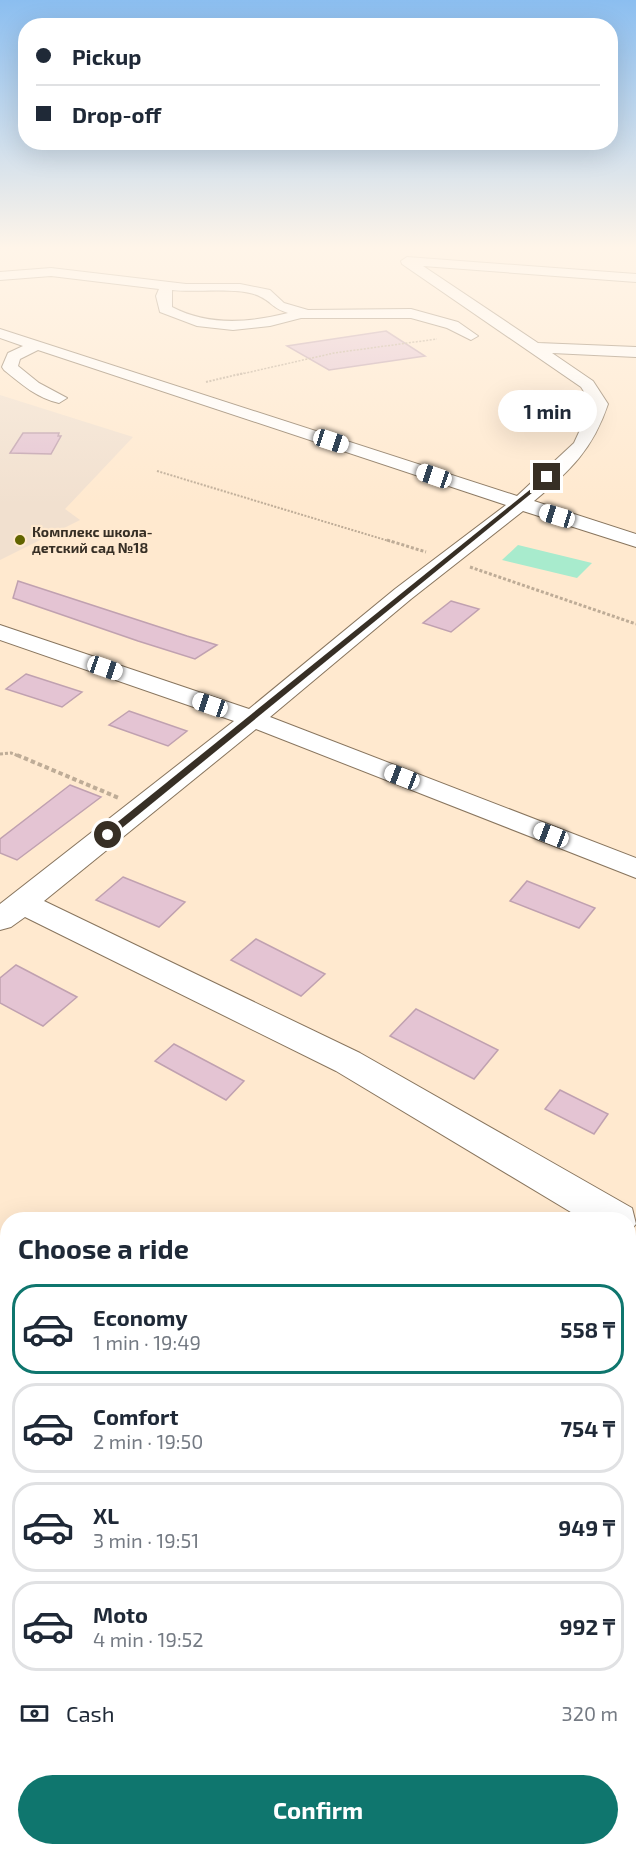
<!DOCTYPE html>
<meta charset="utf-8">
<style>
:root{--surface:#fff;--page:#f2f2f3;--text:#1f2937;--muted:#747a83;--line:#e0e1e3;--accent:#0f766e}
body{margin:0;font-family:"Exo 2",sans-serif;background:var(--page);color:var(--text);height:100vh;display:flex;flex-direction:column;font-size:22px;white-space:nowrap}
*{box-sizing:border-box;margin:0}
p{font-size:20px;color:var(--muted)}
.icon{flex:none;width:33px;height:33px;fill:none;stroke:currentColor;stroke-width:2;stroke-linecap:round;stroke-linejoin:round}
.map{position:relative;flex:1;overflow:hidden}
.panel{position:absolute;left:0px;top:1212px;width:636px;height:644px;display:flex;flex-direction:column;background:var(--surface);border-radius:24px 24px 0 0;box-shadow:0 6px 24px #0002}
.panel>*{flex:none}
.guide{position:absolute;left:18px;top:18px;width:600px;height:132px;border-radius:24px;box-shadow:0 6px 24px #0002;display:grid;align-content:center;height:132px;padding:0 18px;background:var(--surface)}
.end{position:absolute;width:27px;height:27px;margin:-14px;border:8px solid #372f25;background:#fff;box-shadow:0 0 0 3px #fff}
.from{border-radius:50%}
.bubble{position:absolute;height:42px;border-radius:21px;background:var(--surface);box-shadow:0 6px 24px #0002;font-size:20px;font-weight:700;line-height:42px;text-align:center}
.car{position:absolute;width:18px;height:36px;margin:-18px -9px;border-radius:8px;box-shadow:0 0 4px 2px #0007;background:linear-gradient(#fff 24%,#345 0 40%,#fff 0 76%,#345 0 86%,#fff 0)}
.guide b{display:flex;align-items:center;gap:21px;height:57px;font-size:22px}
.guide b+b{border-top:2px solid var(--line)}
.guide i{width:15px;height:15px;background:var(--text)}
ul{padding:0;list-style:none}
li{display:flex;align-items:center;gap:18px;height:90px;margin:0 12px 9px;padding:0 6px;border:3px solid var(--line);border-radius:24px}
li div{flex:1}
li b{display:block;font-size:22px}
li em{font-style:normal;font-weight:700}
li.current{border-color:var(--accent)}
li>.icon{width:54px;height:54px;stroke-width:1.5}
h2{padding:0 18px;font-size:27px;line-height:72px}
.pay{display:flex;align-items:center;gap:15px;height:66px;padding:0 18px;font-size:22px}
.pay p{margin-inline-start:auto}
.button{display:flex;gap:12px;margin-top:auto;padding:12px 18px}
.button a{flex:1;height:69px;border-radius:36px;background:var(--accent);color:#fff;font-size:24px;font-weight:700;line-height:69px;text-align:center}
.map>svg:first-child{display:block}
.education{fill:#f1e0cf}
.green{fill:#a8ebcd}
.building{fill:#e4c4d3;stroke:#c0a1b0;stroke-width:1.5}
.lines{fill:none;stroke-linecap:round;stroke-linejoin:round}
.minor-casing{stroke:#88755e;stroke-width:2}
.path-far4{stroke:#beac97;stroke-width:1.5;stroke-dasharray:2 1.5;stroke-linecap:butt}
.path-far3{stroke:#beac97;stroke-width:2;stroke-dasharray:2 1.5;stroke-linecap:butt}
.path-far2{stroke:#beac97;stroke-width:3;stroke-dasharray:3 2;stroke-linecap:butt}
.path-far1{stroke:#beac97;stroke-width:4;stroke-dasharray:4.5 3;stroke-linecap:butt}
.path{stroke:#beac97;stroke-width:6;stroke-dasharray:8 4.5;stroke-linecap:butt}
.minor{fill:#fff;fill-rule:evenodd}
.route{fill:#372f25}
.poi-dot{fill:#616400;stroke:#ffe9cf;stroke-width:2}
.labels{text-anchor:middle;stroke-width:4.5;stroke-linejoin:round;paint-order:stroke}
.far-poi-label{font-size:14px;font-weight:bold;fill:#372f25;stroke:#ffe9cf;text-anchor:start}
</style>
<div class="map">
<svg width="636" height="1855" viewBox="0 0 636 1855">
<rect width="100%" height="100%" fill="#ffe9cf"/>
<!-- education -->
<path class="education" d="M0,395L133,437L65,509L80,520L0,560Z"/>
<!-- green -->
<g class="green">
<path d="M518,545L592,563L577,578L502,560Z"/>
<path d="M7,1540L8,1848H555L562,1855H0V1545Z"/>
</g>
<!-- building -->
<g class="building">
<path d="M386,331L425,356L329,370L287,346Z"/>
<path d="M23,433H59L58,436H61L51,454L10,453Z"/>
<path d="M18,581L187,636L217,645L195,659L138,641L13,598Z"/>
<path d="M451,601L479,609L451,632L423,623Z"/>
<path d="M26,674L82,692L62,707L6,689Z"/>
<path d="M129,711L187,731L168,746L109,725Z"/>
<path d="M70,785L101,797L17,860L0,853V839Z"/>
<path d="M123,877L185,902L159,927L96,900Z"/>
<path d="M527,881L595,908L579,928L510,901Z"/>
<path d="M256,939L325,974L301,996L231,960Z"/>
<path d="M16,965L77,997L43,1026L0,1003V978Z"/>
<path d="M416,1009L498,1050L474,1079L390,1036Z"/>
<path d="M174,1044L244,1081L226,1100L155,1061Z"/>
<path d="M560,1090L608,1114L594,1134L545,1109Z"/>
</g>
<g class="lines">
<!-- minor casing -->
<g class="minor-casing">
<g id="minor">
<path d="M407,257L636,274V282L423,266L538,343L636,347V357L552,353L593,381L608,404C593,449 570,471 534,501L636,534V547L523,511L411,599L270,717L636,858V878L256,729L44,901L360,1053L632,1208L636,1224L628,1233V1220H584L336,1071L25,917L11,927L0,930V904L234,721L0,640V625L249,709L395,589L506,505L38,350L20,359L18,366L39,383L67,398L59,403C37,398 21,384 4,370L2,367L8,353L23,346L0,338V329L517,496L574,443L592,404L581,387L402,264L401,261Z"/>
<path d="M51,268L186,284H240L270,290L284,303L308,310L411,309L458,322L478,336L471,340L447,328L411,318H301L270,326L233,330L197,326L160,312L156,296L159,289L51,276L0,280V272ZM172,290C196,293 241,286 261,297C273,303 272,308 288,313C249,323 208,326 172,307Z"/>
<path d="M8,1472V1518L0,1519V1473Z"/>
</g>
</g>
<!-- path-far4 -->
<g class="path-far4">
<path d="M0,245H3"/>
<path d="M237,375L334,353L437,339"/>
</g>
<!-- path-far3 -->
<g class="path-far3">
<path d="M206,382L244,373"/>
<path d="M157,471L392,542"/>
</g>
<!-- path-far2 -->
<g class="path-far2">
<path d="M387,540L426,552"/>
<path d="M470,567L636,624"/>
<path d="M0,754L11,753L21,757"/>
</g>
<!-- path-far1 -->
<path class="path-far1" d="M17,755L119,798"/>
<!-- path -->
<path class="path" d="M628,1732L636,1737"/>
<!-- minor -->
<use href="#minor" class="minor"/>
</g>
<!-- sky -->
<linearGradient id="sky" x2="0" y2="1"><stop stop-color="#8bbef0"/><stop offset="0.49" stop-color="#fff5e9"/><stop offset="1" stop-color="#fff5e9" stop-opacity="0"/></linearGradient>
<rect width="636" height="505" fill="url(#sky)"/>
<!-- route -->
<path class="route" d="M547,476L549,479L111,837H104V833Z"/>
<!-- markers -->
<circle class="poi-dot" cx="20" cy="540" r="6"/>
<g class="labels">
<!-- far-poi labels -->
<g class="far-poi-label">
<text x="32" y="537">Комплекс школа-<tspan x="32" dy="16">детский сад №18</tspan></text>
</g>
</g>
</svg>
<i class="end from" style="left:108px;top:835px"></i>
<i class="end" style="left:547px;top:477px"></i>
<div class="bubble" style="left:498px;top:390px;width:99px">1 min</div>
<i class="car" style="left:331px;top:441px;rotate:108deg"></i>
<i class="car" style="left:434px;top:476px;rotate:289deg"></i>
<i class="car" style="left:557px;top:516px;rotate:287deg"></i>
<i class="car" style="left:105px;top:668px;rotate:109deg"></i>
<i class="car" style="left:210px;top:705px;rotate:289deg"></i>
<i class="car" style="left:402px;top:777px;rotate:291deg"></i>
<i class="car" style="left:551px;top:835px;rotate:291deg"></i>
<div class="guide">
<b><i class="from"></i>Pickup</b>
<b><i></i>Drop-off</b>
</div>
<section class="panel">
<h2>Choose a ride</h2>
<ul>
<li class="current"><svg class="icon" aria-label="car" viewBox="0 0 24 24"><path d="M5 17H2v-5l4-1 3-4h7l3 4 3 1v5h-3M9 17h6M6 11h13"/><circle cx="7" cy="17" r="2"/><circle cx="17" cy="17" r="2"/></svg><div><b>Economy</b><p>1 min · 19:49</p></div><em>558 ₸</em></li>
<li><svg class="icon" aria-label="car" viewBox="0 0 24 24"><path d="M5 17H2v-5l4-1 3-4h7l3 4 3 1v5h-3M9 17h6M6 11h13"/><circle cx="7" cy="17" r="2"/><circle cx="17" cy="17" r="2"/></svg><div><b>Comfort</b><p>2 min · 19:50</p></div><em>754 ₸</em></li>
<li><svg class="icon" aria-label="car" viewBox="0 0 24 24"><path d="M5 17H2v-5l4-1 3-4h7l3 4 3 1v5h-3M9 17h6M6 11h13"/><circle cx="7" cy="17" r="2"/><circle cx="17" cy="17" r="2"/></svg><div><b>XL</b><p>3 min · 19:51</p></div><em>949 ₸</em></li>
<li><svg class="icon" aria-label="car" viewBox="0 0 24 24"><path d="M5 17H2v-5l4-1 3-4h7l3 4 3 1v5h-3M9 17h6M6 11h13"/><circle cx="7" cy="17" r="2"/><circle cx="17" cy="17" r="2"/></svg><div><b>Moto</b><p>4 min · 19:52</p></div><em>992 ₸</em></li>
</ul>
<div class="pay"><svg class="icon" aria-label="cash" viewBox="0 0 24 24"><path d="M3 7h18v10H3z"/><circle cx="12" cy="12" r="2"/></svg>Cash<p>320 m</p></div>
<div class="button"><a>Confirm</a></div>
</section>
</div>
